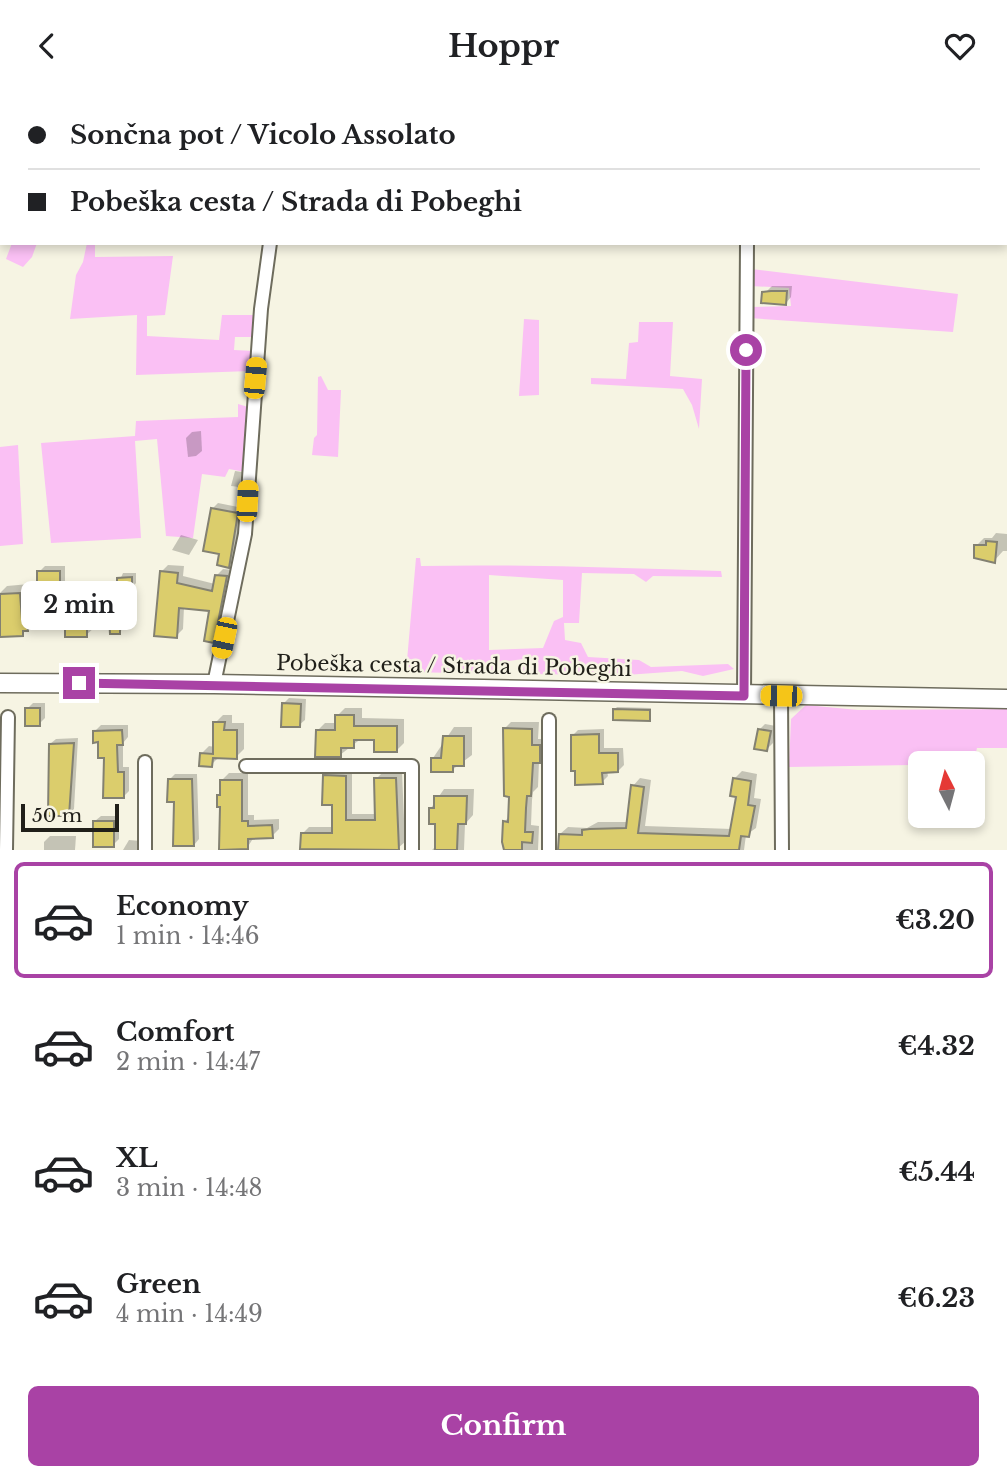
<!DOCTYPE html>
<meta charset="utf-8">
<style>
:root{--surface:#fff;--page:#f2f2f2;--text:#202124;--muted:#757577;--line:#e0e0e0;--accent:#a942a5}
body{margin:0;font-family:"Libre Baskerville",serif;background:var(--page);color:var(--text);height:100vh;display:flex;flex-direction:column;font-size:26px;white-space:nowrap}
*{box-sizing:border-box;margin:0}
p{font-size:23px;color:var(--muted)}
.icon{flex:none;width:38px;height:38px;fill:none;stroke:currentColor;stroke-width:2;stroke-linecap:round;stroke-linejoin:round}
.map{position:relative;height:759px;overflow:hidden}
.side{display:flex;flex-direction:column;background:var(--surface);flex:1}
.side>*{flex:none}
.banner{position:absolute;left:0px;top:0px;width:1008px;height:154px;box-shadow:0 4px 10px #0003;display:grid;align-content:center;height:154px;padding:0 28px;background:var(--surface)}
.needle{width:46px;rotate:354deg}
.tools{position:absolute;left:908px;top:660px;display:grid;gap:14px}
.tools a{display:grid;place-items:center;width:77px;height:77px;border-radius:10px;background:var(--surface);box-shadow:0 4px 10px #0003;font-size:35px}
.scale{position:absolute;left:21px;bottom:18px;width:98px;box-sizing:border-box;padding-left:7px;border:4px solid #201f19;border-top:0;font-size:19px;line-height:24px;white-space:nowrap;color:#201f19;-webkit-text-stroke:5px #f6f4e3;paint-order:stroke}
.end{position:absolute;width:32px;height:32px;margin:-16px;border:9px solid #a942a5;background:#fff;box-shadow:0 0 0 4px #fff}
.from{border-radius:50%}
.bubble{position:absolute;height:49px;border-radius:10px;background:var(--surface);box-shadow:0 4px 10px #0003;font-size:23px;font-weight:800;line-height:49px;text-align:center}
.car{position:absolute;width:21px;height:42px;margin:-21px -10px;border-radius:9px;box-shadow:0 0 5px 2px #0007;background:linear-gradient(#f5c518 24%,#345 0 40%,#f5c518 0 76%,#345 0 86%,#f5c518 0)}
.banner b{display:flex;align-items:center;gap:24px;height:66px;font-size:26px}
.banner b+b{border-top:2px solid var(--line)}
.banner i{width:18px;height:18px;background:var(--text)}
ul{padding:12px 0 0;list-style:none}
li{display:flex;align-items:center;gap:21px;height:116px;margin:0 14px 10px;padding:0 14px;border:4px solid transparent;border-radius:10px}
li div{flex:1}
li b{display:block;font-size:26px}
li em{font-style:normal;font-weight:800}
li.selected{border-color:var(--accent)}
li>.icon{width:63px;height:63px;stroke-width:1.5}
.action{display:flex;gap:14px;margin-top:auto;padding:14px 28px}
.action a{flex:1;height:80px;border-radius:10px;background:var(--accent);color:#fff;font-size:28px;font-weight:800;line-height:80px;text-align:center}
header{display:flex;justify-content:space-between;align-items:center;height:91px;padding:0 28px;background:var(--surface);font-size:32px;font-weight:800}
.map>svg:first-child{display:block}
.green{fill:#fac0f4;fill-rule:evenodd}
.shadow{fill:#0003}
.building{fill:#dbcd6c;stroke:#838172;stroke-width:2}
.lines{fill:none;stroke-linecap:round;stroke-linejoin:round}
.street-casing{stroke:#6e6c5d;stroke-width:16}
.secondary-casing{stroke:#6e6c5d;stroke-width:21}
.street{stroke:#fff;stroke-width:12}
.secondary{stroke:#fff;stroke-width:18}
.route{stroke:#a942a5;stroke-width:9}
.labels{text-anchor:middle;stroke-width:5;stroke-linejoin:round;paint-order:stroke}
.street-label{font-size:21px;fill:#201f19;stroke:#f6f4e3}
</style>
<header><svg class="icon" aria-label="back" viewBox="0 0 24 24"><path d="M15 5l-7 7 7 7"/></svg>Hoppr<svg class="icon" aria-label="heart" viewBox="0 0 24 24"><path d="M12 20l-8-8c-3-5 5-10 8-4 3-6 11-1 8 4z"/></svg></header>
<div class="map">
<svg width="1007" height="759" viewBox="0 0 1007 759">
<rect width="100%" height="100%" fill="#f6f4e3"/>
<!-- green -->
<g class="green">
<path d="M12,152H37L32,166L23,176L6,168Z"/>
<path d="M87,152H95V166L173,165L165,224L147,225V245L219,249L222,224H255L254,246H235L234,259L254,260L251,280L136,284L137,224L70,228L76,184L83,171Z"/>
<path d="M751,178L958,203L953,241L749,227V216L791,215L789,197L750,195Z"/>
<path d="M524,228L539,229V304L519,305Z"/>
<path d="M639,231H673L670,285L702,288L699,338L692,314L683,298L591,293V287L626,288L629,252L638,251Z"/>
<path d="M321,285L328,299H341L338,366L312,364L314,347L317,344L318,286Z"/>
<path d="M238,313L248,316L245,381L229,378L225,386L202,383L193,447L166,445L157,348L135,350L141,447L51,452L41,352L135,345L136,330L238,326Z"/>
<path d="M18,354L23,453L0,455V356Z"/>
<path d="M416,467H420L421,475C522,473 621,477 721,480L722,486L653,485L646,491L634,483L582,482L579,532H564L565,549L581,552L588,566L639,569L651,576L728,573L734,578L703,585L682,580L626,584L523,583L524,568L508,570L510,583L406,581ZM489,484L563,489V526L554,530L543,557L489,559Z"/>
<path d="M806,614L858,619L1007,618V657H977L973,673L789,676L791,628Z"/>
</g>
<!-- shadow -->
<g class="shadow">
<path d="M772,195H792L791,206L786,212L764,210L766,201Z"/>
<path d="M201,340L202,360L196,365L188,366L186,347L192,341Z"/>
<path d="M235,380L242,381L239,396L231,395Z"/>
<path d="M218,412L243,417L234,470L228,475L221,461L212,418Z"/>
<path d="M996,442L1007,443V460H1003L994,470L976,455L984,447H992Z"/>
<path d="M181,444L198,449L189,464L172,459Z"/>
<path d="M168,474L184,475L183,485L215,493L216,485L223,478L233,479L220,543L213,550L211,519L184,516L183,538L176,545L161,481Z"/>
<path d="M45,475H65V497L59,503L39,481Z"/>
<path d="M123,482H136V492L133,496V520L124,525V536L120,541L105,496L110,491H119Z"/>
<path d="M29,493L31,521L36,520V529L22,543L0,544V502L7,495Z"/>
<path d="M67,503H94V537L86,544L67,524L59,511Z"/>
<path d="M289,607L306,608L305,629L299,634L283,613Z"/>
<path d="M33,612H45V627L39,633L27,618Z"/>
<path d="M617,616L651,617V626L649,628L614,619Z"/>
<path d="M345,617H362V627L404,628V652L396,660L376,647H362L340,664L317,640L325,632H337V625Z"/>
<path d="M223,624H232V632H244V658L236,666L220,665L211,674L201,663L209,655L215,656V632Z"/>
<path d="M511,631H539L538,648H547V663L539,671L538,696L533,701L532,709L531,734L539,735L538,759H505L504,731L510,725L511,704L504,638Z"/>
<path d="M765,633L776,635L773,652L767,658L759,639Z"/>
<path d="M101,634H128V646L123,652V676H129V700L123,706L95,640Z"/>
<path d="M454,636H472V664L452,679L433,667Z"/>
<path d="M604,638V657H623L624,674L618,680H607L608,685L602,691L572,645L578,639Z"/>
<path d="M78,647L74,718L68,723L50,653L56,648Z"/>
<path d="M331,678L352,679V723H376V688L383,681H402L405,751L398,757L303,742L309,736H333L334,712L324,684Z"/>
<path d="M742,680L757,683L754,707L761,708L756,737L746,744L744,759H620L560,743L568,736L587,737L598,731H628L633,695L640,687L651,689L645,735L732,738L738,704L734,688Z"/>
<path d="M229,682H248V724H254V729L279,728V738L272,745L254,746L247,757L219,705L222,701V689Z"/>
<path d="M175,683H197L199,748L194,754L169,689Z"/>
<path d="M444,698H474L473,724L465,733L464,759H432L437,754V731L431,717Z"/>
<path d="M101,725H119V748L113,754L95,730Z"/>
<path d="M50,745H76L75,759H44V751Z"/>
<path d="M129,749L141,750V759H123Z"/>
</g>
<!-- building -->
<g class="building">
<path d="M771,200H787L786,214L761,212L762,201Z"/>
<path d="M211,417L238,422L229,477L217,474L219,463L203,460Z"/>
<path d="M986,450L997,451L995,472L974,467V454H986Z"/>
<rect x="37" y="480" width="23" height="25"/>
<path d="M160,480L178,482L177,492L212,500L215,484L227,485L214,552L204,550L209,520L179,517L177,547L154,545Z"/>
<path d="M132,486V499H128L129,527H120V543H110L108,508H104V495H117V487Z"/>
<path d="M20,502L22,529H27L28,540H23V545L0,546V503Z"/>
<path d="M57,510H87V546H65V526H57Z"/>
<path d="M282,612L301,613L300,636H281Z"/>
<rect x="25" y="617" width="15" height="18"/>
<path d="M613,618L650,619V630L613,629Z"/>
<path d="M335,624H354V635H397V661H374V649H354V657H341V666H315L316,639H335Z"/>
<path d="M213,631H225L224,639H237V668L213,667L212,676L199,675L200,662L213,663Z"/>
<path d="M503,637L532,638V654H540V672H533L531,705H527L526,717L525,741H533L532,752L522,751V759H504L502,751L503,730L508,731L509,706L504,705Z"/>
<path d="M758,638L771,640L767,660L754,658Z"/>
<path d="M122,639L123,654H117L118,681H124V707H103L104,667H98V651L93,652V640Z"/>
<path d="M599,643V662H618V681L602,682L603,693L575,694V680H571V644Z"/>
<path d="M443,645H464V675H453V681H431V667H441Z"/>
<path d="M74,652L69,725H48L49,653Z"/>
<path d="M323,684L346,685V729H375L374,687H396L399,759L300,758L301,742H332V714H322Z"/>
<path d="M733,687L751,690L748,714L755,715L749,746L741,745L739,759H558L559,743L582,744V739L590,738L626,737L631,694L644,696L638,742L729,745L736,706L730,705Z"/>
<path d="M168,688H192L194,755H173L174,711H167Z"/>
<path d="M220,689H242V730H248V735L272,734L273,747L248,748V758L219,759L220,716H217V704H220Z"/>
<path d="M434,705H467L466,733H458L457,759H435V733H429V717H434Z"/>
<rect x="93" y="730" width="21" height="26"/>
</g>
<g class="lines">
<!-- street casing -->
<g class="street-casing">
<g id="street">
<path d="M289,0V2"/>
<path d="M749,2V0"/>
<path d="M1006,4L1007,3"/>
<path d="M1006,46H1007"/>
<path d="M214,593L245,443L261,218L270,152"/>
<path d="M744,605L747,152"/>
<path d="M781,605L782,759"/>
<path d="M246,675H412V759"/>
<path d="M6,759L8,626"/>
<path d="M145,759V671"/>
<path d="M549,759V629"/>
</g>
</g>
<!-- secondary casing -->
<g class="secondary-casing">
<path id="secondary" d="M0,592L214,593L1007,608"/>
</g>
<!-- street -->
<use href="#street" class="street"/>
<!-- secondary -->
<use href="#secondary" class="secondary"/>
</g>
<g class="lines">
<!-- route -->
<path class="route" d="M79,592L744,605L746,259"/>
</g>
<g class="labels">
<!-- street labels -->
<g class="street-label">
<text transform="translate(454 575) rotate(1)" y="7">Pobeška cesta / Strada di Pobeghi</text>
</g>
</g>
</svg>
<div class="tools">
<a><svg class="needle" viewBox="-14 -14 28 28"><path d="M0-13l5 13h-10z" fill="#e53935"/><path d="M0 13l5-13h-10z" fill="#757577"/></svg></a>
</div>
<div class="scale">50 m</div>
<i class="end from" style="left:746px;top:259px"></i>
<i class="end" style="left:79px;top:592px"></i>
<div class="bubble" style="left:21px;top:490px;width:116px">2 min</div>
<i class="car" style="left:255px;top:287px;rotate:5deg"></i>
<i class="car" style="left:247px;top:410px;rotate:3deg"></i>
<i class="car" style="left:224px;top:547px;rotate:192deg"></i>
<i class="car" style="left:781px;top:605px;rotate:271deg"></i>
<div class="banner">
<b><i class="from"></i>Sončna pot / Vicolo Assolato</b>
<b><i></i>Pobeška cesta / Strada di Pobeghi</b>
</div>
</div>
<section class="side">
<ul>
<li class="selected"><svg class="icon" aria-label="car" viewBox="0 0 24 24"><path d="M5 17H2v-5l4-1 3-4h7l3 4 3 1v5h-3M9 17h6M6 11h13"/><circle cx="7" cy="17" r="2"/><circle cx="17" cy="17" r="2"/></svg><div><b>Economy</b><p>1 min · 14:46</p></div><em>€3.20</em></li>
<li><svg class="icon" aria-label="car" viewBox="0 0 24 24"><path d="M5 17H2v-5l4-1 3-4h7l3 4 3 1v5h-3M9 17h6M6 11h13"/><circle cx="7" cy="17" r="2"/><circle cx="17" cy="17" r="2"/></svg><div><b>Comfort</b><p>2 min · 14:47</p></div><em>€4.32</em></li>
<li><svg class="icon" aria-label="car" viewBox="0 0 24 24"><path d="M5 17H2v-5l4-1 3-4h7l3 4 3 1v5h-3M9 17h6M6 11h13"/><circle cx="7" cy="17" r="2"/><circle cx="17" cy="17" r="2"/></svg><div><b>XL</b><p>3 min · 14:48</p></div><em>€5.44</em></li>
<li><svg class="icon" aria-label="car" viewBox="0 0 24 24"><path d="M5 17H2v-5l4-1 3-4h7l3 4 3 1v5h-3M9 17h6M6 11h13"/><circle cx="7" cy="17" r="2"/><circle cx="17" cy="17" r="2"/></svg><div><b>Green</b><p>4 min · 14:49</p></div><em>€6.23</em></li>
</ul>
<div class="action"><a>Confirm</a></div>
</section>
